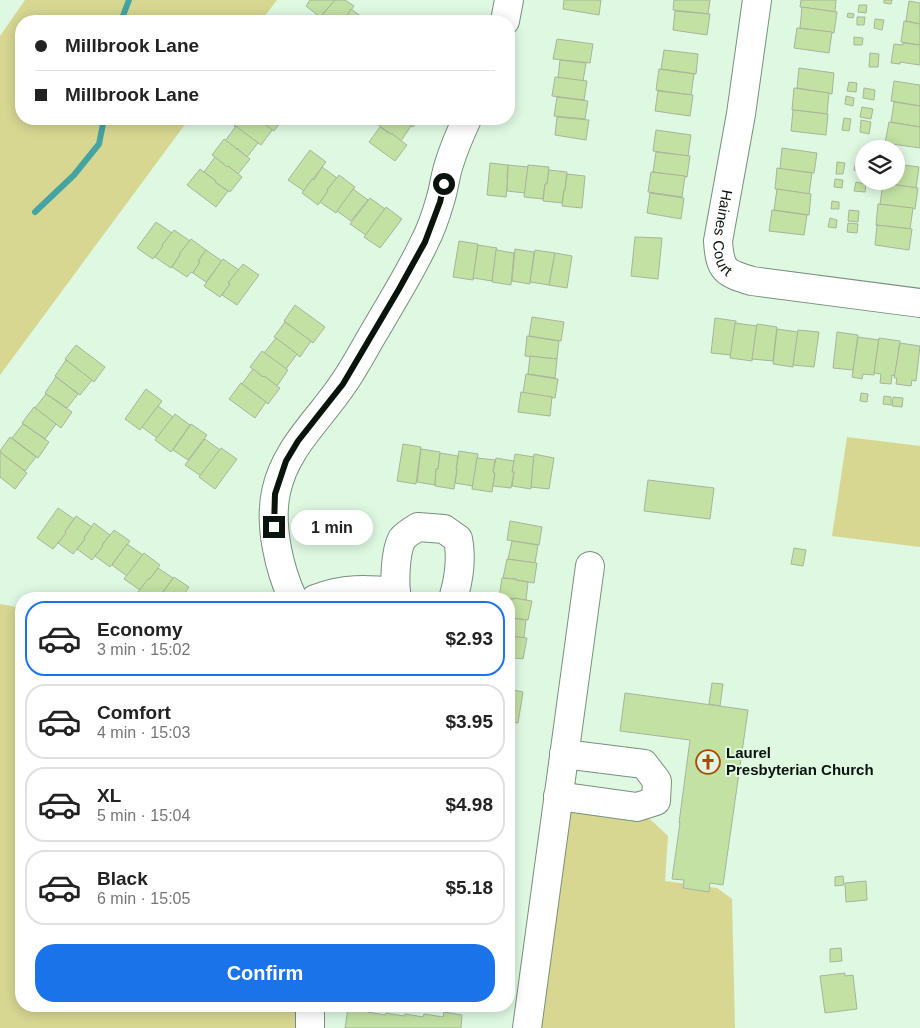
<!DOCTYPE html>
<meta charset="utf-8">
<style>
:root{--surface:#fff;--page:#f2f2f2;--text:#222;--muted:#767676;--line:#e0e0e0;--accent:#1a73e8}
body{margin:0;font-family:Arial,sans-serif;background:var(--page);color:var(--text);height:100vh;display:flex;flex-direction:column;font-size:19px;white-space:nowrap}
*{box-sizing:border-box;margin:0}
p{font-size:16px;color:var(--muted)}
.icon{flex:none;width:28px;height:28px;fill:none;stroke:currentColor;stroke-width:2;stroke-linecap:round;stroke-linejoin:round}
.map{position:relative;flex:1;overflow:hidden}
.drawer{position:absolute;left:15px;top:592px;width:500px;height:420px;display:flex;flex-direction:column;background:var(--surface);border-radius:20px;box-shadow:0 2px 12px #0003}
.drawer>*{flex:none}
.guide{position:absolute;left:15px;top:15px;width:500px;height:110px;border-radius:20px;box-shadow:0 2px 12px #0003;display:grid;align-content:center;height:110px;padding:0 20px;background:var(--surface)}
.fabs{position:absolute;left:855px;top:140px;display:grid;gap:10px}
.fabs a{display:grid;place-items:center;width:50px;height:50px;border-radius:50%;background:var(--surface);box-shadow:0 2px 12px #0003;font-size:25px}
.end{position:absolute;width:22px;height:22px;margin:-11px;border:6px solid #0a130c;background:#fff;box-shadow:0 0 0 2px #fff}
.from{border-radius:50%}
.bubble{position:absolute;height:35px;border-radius:18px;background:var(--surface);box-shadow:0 2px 12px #0003;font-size:16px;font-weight:800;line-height:35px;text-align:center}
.guide b{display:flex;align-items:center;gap:18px;height:48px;font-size:19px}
.guide b+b{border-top:1px solid var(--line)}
.guide i{width:12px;height:12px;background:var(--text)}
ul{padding:9px 0 0;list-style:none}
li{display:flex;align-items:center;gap:15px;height:75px;margin:0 10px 8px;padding:0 10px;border:2px solid var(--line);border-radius:20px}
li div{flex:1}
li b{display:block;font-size:19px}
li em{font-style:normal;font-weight:800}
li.current{border-color:var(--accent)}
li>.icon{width:45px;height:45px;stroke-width:1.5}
.cta{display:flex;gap:10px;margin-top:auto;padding:10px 20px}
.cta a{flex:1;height:58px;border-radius:20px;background:var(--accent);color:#fff;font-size:20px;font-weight:800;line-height:58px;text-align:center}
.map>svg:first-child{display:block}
.green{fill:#d7d792}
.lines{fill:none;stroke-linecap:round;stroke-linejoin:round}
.stream{stroke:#44a4a1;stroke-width:6}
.building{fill:#c2e1a3;stroke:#a7b59b}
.minor-casing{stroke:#778f7c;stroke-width:30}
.minor{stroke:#fff;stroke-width:28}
.route{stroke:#0a130c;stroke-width:6}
.labels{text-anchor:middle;stroke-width:4;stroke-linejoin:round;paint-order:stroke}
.street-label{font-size:15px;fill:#0a130c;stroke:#def8e2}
.poi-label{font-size:15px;font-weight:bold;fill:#0a130c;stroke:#def8e2;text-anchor:start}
</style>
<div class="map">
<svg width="920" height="1028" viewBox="0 0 920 1028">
<rect width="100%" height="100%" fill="#def8e2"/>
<!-- green -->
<g class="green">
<path d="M25,0H277L261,21H21V119H189L0,375V36Z"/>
<path d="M847,437L920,446V547L832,536Z"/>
<path d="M0,604L16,607L21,612V1006H310L311,1028H0Z"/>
<path d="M558,796L637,807L668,836L665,881L717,888L732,899L735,1028H527Z"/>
</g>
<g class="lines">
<!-- stream -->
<g class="stream">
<path d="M121,21L129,0"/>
<path d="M35,212L74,175L99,144L104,119"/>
</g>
</g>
<!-- building -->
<g class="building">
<path d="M310,0H335L320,17L306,6Z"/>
<path d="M335,0H345L354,6L344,20L343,19L341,21H319L318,20Z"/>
<path d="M564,0H601L599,15L563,9Z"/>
<path d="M674,0H710L708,14L673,10Z"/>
<path d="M801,0H836L835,12L800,7Z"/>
<path d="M884,0H892L891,4L884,3Z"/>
<path d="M909,1L920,3V24L906,21Z"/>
<path d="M859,5H867L866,13L858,12Z"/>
<path d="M802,7L837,12L834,33L800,28Z"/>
<path d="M351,9L366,20L365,21H341L343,19L344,20Z"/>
<path d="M675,11L710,14L707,35L673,30Z"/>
<path d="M848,13L854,14L853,18L847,17Z"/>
<path d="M857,17H865L864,25H857Z"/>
<path d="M875,19L884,20L882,30L874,28Z"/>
<path d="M904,21L920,24V45L901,42Z"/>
<path d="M797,28L832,32L829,53L794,48Z"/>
<path d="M854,37L863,38L862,45H854Z"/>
<path d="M557,39L593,44L590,63L553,59Z"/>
<path d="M903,43L920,45V65L900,62V64L891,63L894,44L903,45Z"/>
<path d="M664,50L698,54L696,74L661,69Z"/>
<path d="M870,53L879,54L878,67H869Z"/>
<path d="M560,60L586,63L583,81L558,78Z"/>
<path d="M799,68L834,73L832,94L797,88Z"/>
<path d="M659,69L694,74L691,95L656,90Z"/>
<path d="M555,77L587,81L584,100L552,96Z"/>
<path d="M894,81L920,85V106L891,101Z"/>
<path d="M849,82L857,83L856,92L847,91Z"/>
<path d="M794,88L829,93L827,114L792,110Z"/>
<path d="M864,88L875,90L874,100L863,98Z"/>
<path d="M658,91L693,95L690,116L655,111Z"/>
<path d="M846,96L854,98L853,106L845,104Z"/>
<path d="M557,97L588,101L585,119L554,116Z"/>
<path d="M894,102L920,106V127L891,122Z"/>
<path d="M862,107L873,109L871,119L860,117Z"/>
<path d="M793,110L828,114L826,135L791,131Z"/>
<path d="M557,117L589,120L586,140L555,135Z"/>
<path d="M844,118L851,119L849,131L842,130Z"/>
<path d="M240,119H258L273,129L261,145L234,126Z"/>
<path d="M258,119H283L274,131Z"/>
<path d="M377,119H401L411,126L401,141L374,122Z"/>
<path d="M401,119H420L413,127Z"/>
<path d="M861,120L871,122L869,134L860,132Z"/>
<path d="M889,122L920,127V148L885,143Z"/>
<path d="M236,126L258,143L247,157L237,148L236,149L225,141Z"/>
<path d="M380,127L390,134L391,133L407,145L395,161L369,142Z"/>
<path d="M656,130L691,135L688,156L653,151Z"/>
<path d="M224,139L250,159L238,174L228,166L227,167L212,155Z"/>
<path d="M782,148L817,153L814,173L780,169Z"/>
<path d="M310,150L326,162L304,191L288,180Z"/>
<path d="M656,152L690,156L687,177L653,172Z"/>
<path d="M215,157L227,167L228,166L242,177L230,192L215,182L216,181L204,172Z"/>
<path d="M856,161L864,163V172L854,170Z"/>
<path d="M837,162L845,163L843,174H836Z"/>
<path d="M490,163L508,165L507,178H508L506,197L487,195Z"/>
<path d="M896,164L919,167L916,188L881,183L882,181H896Z"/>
<path d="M508,165L528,167L525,193L507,191Z"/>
<path d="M528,165L549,167L547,184H545L543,199L524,197Z"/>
<path d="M322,167L337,178L327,190L328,191L318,205L302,193L312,179L314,180Z"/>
<path d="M777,168L812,173L809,194L775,189Z"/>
<path d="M200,169L216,181L215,182L228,191L216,207L187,185Z"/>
<path d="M549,170L567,172L565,190H564L562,203L543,201L545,184H547Z"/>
<path d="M651,172L685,176L682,197L648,192Z"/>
<path d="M567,174L585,176L582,208L562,206L564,190H565Z"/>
<path d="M339,175L355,187L336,213L320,202L328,191L327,190Z"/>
<path d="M835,179L843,180L842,188L834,187Z"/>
<path d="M856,182L866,184L865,192L854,191Z"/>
<path d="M883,183L918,188L915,209L880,204Z"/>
<path d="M353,189L368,200L351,221L337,211Z"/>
<path d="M777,189L811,194L809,215L774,210Z"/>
<path d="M650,193L684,198L681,219L647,213Z"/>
<path d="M370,198L385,209L366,235L350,224Z"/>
<path d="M832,201L839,202V209H831Z"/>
<path d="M878,204L913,208L910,229L876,225Z"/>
<path d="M386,207L402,219L380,248L364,237Z"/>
<path d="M772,210L807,215L804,235L769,231Z"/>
<path d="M849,210L859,211L858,222L848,221Z"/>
<path d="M830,218L837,220L836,228L828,227Z"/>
<path d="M156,222L172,233L162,245L163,246L153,259L137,248Z"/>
<path d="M848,223L858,224L857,233L847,232Z"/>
<path d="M877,225L912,229L909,250L875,245Z"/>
<path d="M174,230L190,241L179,254L180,255L171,268L155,257L163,246L162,245Z"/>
<path d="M635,237L662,238L658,279L631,276Z"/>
<path d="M191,239L206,250L198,261L200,262L193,273L191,272L187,277L172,267L180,255L179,254Z"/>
<path d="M459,241L478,244L473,280L453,277Z"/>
<path d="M478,245L497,248L492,281L473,278Z"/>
<path d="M515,249L534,252L530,284L512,281Z"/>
<path d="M206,250L222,261L206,282L193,273L200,262L198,261Z"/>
<path d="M496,250L514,253L511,285L492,282Z"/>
<path d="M535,250L555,253L549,285L530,282Z"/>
<path d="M555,253L572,256L567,288L549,285Z"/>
<path d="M223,259L239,270L228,283L230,284L220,297L204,286Z"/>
<path d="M243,264L259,275L237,305L222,295L230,284L228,283Z"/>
<path d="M295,305L325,327L313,343L284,321Z"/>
<path d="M532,317L564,322L561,341L529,336Z"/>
<path d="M715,318L736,321L731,355L711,353Z"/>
<path d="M285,322L311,341L300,357L274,337Z"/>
<path d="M735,323L757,326L752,361L730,358Z"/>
<path d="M757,324L777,327L773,361L752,359Z"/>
<path d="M777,329L798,332L793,367L773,364Z"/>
<path d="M798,330L819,332L814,367L793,365Z"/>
<path d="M837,332L858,335L853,370L833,368Z"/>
<path d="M527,336L559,341L557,359L525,356Z"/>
<path d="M858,337L879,340L874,375L863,374L862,379L852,377Z"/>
<path d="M276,338L297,354L286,369L264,353Z"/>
<path d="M879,338L900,341L895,376L892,375L891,384L880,383L881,374L874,373Z"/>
<path d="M900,343L920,346L916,381L912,380L911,386L896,384L897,378H894Z"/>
<path d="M76,345L105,367L94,382L65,359Z"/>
<path d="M262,351L288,370L277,386L264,376L263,377L250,367Z"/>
<path d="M530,356L557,359L555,378L528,374Z"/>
<path d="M66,360L92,380L80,395L55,376Z"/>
<path d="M253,369L263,377L264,376L280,388L268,404L242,384Z"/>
<path d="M526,374L558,379L555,398L523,393Z"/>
<path d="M56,377L78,394L67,408L45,393Z"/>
<path d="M241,383L266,402L255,418L229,399Z"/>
<path d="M146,389L162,401L140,430L125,419Z"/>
<path d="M521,392L552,397L550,416L518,412Z"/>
<path d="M861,393L868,394L867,402L860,401Z"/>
<path d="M46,394L72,412L61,428L35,408Z"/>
<path d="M884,396L891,397V405L883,404Z"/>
<path d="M893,397L903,398L902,407L892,406Z"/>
<path d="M158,406L173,417L157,438L142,427Z"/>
<path d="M34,407L56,424L45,439L22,423Z"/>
<path d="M175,414L190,425L171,452L155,440Z"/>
<path d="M23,424L49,442L38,458L12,438Z"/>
<path d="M191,424L207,435L188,460L173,450Z"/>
<path d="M10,437L36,457L25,471L0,452V451Z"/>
<path d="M205,439L220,450L201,476L185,465Z"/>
<path d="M403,444L421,447L416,484L397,481Z"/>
<path d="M221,448L237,459L215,489L199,477Z"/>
<path d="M421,449L440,452L438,469H436L435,485L417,482Z"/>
<path d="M459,451L478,454L473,486L455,483L457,469H456Z"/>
<path d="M0,452L27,473L15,489L0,477Z"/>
<path d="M440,453L458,456L456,469H457L454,489L435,486L436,469H438Z"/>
<path d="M515,454L534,457L531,489L512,486L514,472H512Z"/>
<path d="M534,454L554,458L549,489L531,487Z"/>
<path d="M477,458L495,460L493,472L495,473L492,492L472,489Z"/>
<path d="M496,458L514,461L512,472H514L511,488L493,486L495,473L493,472Z"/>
<path d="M648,480L714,488L710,519L644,511Z"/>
<path d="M58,508L74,519L65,532L66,533L53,549L37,538Z"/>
<path d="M76,516L92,527L84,538L85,539L73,554L58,543L66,533L65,532Z"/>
<path d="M510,521L542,527L539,545L507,540Z"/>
<path d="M94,523L110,535L102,545L103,546L92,560L77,549L85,539L84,538Z"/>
<path d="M114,530L130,541L110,567L95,556L103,546L102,545Z"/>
<path d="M512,541L538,545L535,563L508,559Z"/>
<path d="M127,544L143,555L127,576L112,565Z"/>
<path d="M794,548L806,550L803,566L791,564Z"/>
<path d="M144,553L160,565L150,579H148L140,590L124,579Z"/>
<path d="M507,559L537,563L534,583L516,580V579L503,578Z"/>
<path d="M158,568L173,578L158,599H147L138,592L148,579H150Z"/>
<path d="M174,577L189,587L181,599H158Z"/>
<path d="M502,578L516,579V580L528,582L526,600L499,597Z"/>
<path d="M514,598L532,601L528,620L512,618V617H509V599L513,600Z"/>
<path d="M509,617H512V618L526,620L524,638L509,636Z"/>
<path d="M509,636L527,638L523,659L509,657Z"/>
<path d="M712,683L723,684L720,706L709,704Z"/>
<path d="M509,689L523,692L518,723L509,722Z"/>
<path d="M625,693L748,710L723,885L710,883L709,892L683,888L684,880L672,879L680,823H679L690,740L620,731Z"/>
<path d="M843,876L844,885L835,886V877Z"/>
<path d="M866,881L867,900L846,902L845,883Z"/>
<path d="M841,948L842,961L830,962V949Z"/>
<path d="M845,973V976L853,975L857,1009L825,1013L820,976Z"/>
<path d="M348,1008L368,1010V1012L385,1015L386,1013L404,1016L405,1014L423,1017L424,1014L443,1017L444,1012L462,1015L461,1028H345Z"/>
</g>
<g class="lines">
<!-- minor casing -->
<g class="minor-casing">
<g id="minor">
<path id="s1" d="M757,0L741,114L718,241C720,271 725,273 752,281L920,303"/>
<path d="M505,21L509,0"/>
<path d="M293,599C279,569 269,525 276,492C285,448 319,420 343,384C355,367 365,347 376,329C392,301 410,273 424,243C431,230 436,215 440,201C444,189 445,176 449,164C454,148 460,134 467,119"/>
<path d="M315,599C344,588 366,589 396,592"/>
<path d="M397,599C394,585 395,552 402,539C405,535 413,530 418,527L444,529L458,539C462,559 459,579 453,599"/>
<path d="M558,796L637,807L656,801L657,781L644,764L564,754"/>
<path d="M310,1028V1006"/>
<path d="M527,1028L590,566"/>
</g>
</g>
<!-- minor -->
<use href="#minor" class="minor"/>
</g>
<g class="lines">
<!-- route -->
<path class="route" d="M274,527L275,494L286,461L298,441L343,384L399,289L425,242L440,202L444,184"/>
</g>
<!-- icons -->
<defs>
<g id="church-ring" transform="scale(1.25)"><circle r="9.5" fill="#def8e2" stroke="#ab4909" stroke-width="1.5"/><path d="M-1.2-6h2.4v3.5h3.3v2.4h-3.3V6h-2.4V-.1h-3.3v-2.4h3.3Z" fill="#ab4909"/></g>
</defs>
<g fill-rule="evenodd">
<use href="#church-ring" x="708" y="762"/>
</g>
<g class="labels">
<!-- street labels -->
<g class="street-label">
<text dy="5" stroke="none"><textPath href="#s1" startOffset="236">Haines Court</textPath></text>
</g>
<!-- poi labels -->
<g class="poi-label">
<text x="726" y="758">Laurel<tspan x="726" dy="17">Presbyterian Church</tspan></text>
</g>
</g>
</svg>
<div class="fabs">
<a><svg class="icon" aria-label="layers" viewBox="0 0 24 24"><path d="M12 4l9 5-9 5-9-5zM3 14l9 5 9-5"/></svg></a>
</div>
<i class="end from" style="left:444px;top:184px"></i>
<i class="end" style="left:274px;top:527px"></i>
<div class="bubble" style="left:291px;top:510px;width:82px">1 min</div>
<div class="guide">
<b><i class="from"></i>Millbrook Lane</b>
<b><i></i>Millbrook Lane</b>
</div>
<section class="drawer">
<ul>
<li class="current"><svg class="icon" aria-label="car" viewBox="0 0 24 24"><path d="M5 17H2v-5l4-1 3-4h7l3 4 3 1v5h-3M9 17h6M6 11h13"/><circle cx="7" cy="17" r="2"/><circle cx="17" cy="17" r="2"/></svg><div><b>Economy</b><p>3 min · 15:02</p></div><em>$2.93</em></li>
<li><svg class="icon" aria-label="car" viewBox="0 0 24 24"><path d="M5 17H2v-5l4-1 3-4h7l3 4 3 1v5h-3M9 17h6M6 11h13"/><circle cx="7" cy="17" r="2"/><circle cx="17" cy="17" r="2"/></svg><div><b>Comfort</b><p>4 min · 15:03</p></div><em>$3.95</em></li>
<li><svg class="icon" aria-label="car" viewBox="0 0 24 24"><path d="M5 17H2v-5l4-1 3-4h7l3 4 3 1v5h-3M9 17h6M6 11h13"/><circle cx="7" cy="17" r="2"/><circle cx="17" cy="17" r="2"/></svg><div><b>XL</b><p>5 min · 15:04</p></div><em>$4.98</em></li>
<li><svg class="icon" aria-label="car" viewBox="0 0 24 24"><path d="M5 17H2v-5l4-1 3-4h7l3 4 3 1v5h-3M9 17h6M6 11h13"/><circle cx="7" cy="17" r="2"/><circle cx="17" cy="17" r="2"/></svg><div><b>Black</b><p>6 min · 15:05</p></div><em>$5.18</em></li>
</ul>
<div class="cta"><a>Confirm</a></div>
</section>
</div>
